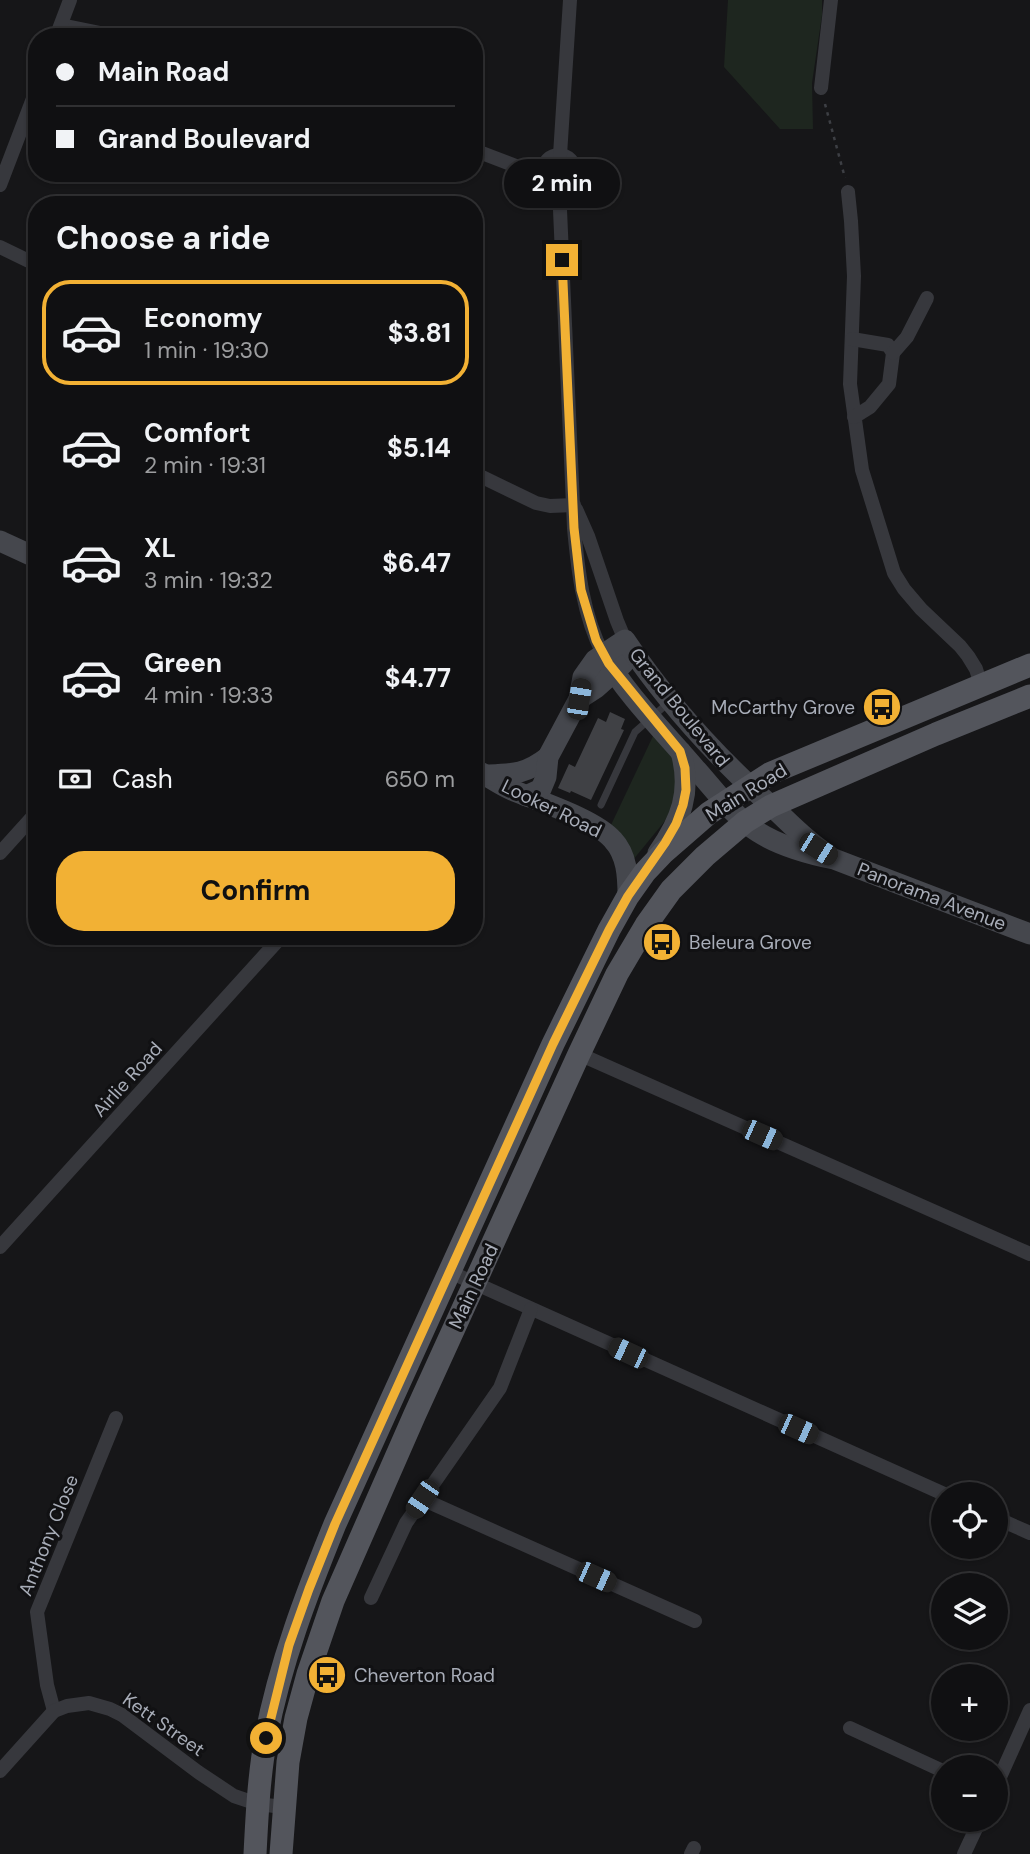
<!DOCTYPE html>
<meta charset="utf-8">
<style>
:root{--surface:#101012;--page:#1e1e20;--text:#f1f3f6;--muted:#9c9d9f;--line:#303032;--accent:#f2b134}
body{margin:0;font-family:"DM Sans",sans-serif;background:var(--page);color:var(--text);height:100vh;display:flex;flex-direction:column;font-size:26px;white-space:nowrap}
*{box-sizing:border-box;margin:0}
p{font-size:23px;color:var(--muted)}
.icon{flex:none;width:38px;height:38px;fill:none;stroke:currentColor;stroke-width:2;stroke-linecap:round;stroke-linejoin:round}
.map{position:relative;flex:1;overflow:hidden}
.panel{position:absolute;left:28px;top:196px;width:455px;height:749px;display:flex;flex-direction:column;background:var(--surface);border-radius:28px;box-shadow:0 2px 5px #0004,0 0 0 2px var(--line)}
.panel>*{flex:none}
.hud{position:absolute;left:28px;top:28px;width:455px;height:154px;border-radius:28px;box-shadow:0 2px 5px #0004,0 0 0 2px var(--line);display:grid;align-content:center;height:154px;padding:0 28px;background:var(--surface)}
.tools{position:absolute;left:931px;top:1482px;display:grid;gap:14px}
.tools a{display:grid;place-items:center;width:77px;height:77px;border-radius:50%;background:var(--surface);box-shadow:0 2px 5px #0004,0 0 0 2px var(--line);font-size:35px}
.end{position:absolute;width:32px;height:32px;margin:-16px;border:9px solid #f2b134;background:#111;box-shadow:0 0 0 4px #111}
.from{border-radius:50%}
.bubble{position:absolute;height:49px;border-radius:24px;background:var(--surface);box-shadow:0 2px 5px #0004,0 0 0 2px var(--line);font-size:23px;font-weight:700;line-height:49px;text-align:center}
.car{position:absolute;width:21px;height:42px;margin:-21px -10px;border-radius:9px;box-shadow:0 0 5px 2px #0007;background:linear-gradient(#222 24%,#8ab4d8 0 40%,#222 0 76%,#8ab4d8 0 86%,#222 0)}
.hud b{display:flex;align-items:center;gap:24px;height:66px;font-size:26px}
.hud b+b{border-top:2px solid var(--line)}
.hud i{width:18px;height:18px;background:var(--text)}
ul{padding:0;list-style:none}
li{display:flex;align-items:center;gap:21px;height:105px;margin:0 14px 10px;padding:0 14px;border:4px solid transparent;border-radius:28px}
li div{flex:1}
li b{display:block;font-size:26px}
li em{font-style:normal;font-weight:700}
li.on{border-color:var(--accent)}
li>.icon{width:63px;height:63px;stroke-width:1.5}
h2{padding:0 28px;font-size:32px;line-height:84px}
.pay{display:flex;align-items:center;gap:18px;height:77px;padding:0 28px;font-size:26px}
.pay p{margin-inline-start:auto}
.action{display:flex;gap:14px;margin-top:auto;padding:14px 28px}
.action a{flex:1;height:80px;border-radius:28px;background:var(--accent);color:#111;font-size:28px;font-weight:700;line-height:80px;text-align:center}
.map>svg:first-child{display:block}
.green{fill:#1e261f}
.building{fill:#404145}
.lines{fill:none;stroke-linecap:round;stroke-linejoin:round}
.path{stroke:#3d3f44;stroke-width:2.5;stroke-dasharray:3.5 5;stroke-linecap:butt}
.lane{stroke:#37383d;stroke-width:7}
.street{stroke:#37383d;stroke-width:14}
.secondary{stroke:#45474d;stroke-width:21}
.primary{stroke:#53555c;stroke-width:23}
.route{stroke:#f2b134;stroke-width:9}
.labels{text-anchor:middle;stroke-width:6;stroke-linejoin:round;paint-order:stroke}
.street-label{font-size:19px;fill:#a8adb8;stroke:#111113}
.poi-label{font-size:19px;fill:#a8adb8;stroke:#111113;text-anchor:start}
</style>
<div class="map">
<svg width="1030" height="1854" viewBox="0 0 1030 1854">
<rect width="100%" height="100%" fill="#161618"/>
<!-- green -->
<g class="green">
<path d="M728,0H822V15L812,83L813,129H780L724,67Z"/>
<path d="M654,734L675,761L679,797L664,822L633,860L611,825Z"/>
</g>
<!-- building -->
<path class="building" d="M610,712L625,719L621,729L624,730L591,800L571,791L570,793L558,788L569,764L575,767L598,718L606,722Z"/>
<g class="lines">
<!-- path -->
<path class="path" d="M825,104L845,178"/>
<!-- lane -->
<path class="lane" d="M601,805L635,732L668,703"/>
<!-- street -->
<g class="street">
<path d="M61,25L120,37"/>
<path d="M56,37L70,0"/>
<path d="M821,88L831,0"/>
<path d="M474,150L516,166L543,171"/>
<circle cx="559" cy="171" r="16"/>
<path d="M560,155L570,0"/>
<path d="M0,185L37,88"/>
<path d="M559,187L574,528C578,571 583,615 603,654"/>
<path d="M848,192L851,221L854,276L850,384L862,470L894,573L904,589L921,609L960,646L968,656L976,669L981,685"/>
<path d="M0,247L37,265"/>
<path d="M852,339L888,345L893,353L889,384L870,407L854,417"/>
<path d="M893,353L907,337L927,298"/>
<path d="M474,473L536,503L550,506L574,505"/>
<path d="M576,509L588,536L617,621L625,640"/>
<path d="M0,853L37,812"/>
<path d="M579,1054L1030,1254"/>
<path d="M0,1247L282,936"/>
<path d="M450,1272L944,1494"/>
<path d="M422,1499L695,1621"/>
<path d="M996,1518L1030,1533"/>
<path d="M371,1598L406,1523L500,1388L531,1309"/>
<path d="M54,1711L47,1685L37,1612L116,1418"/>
<path d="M850,1728L943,1771"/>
<path d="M0,1771L54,1711L67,1706L89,1703L110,1709L122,1715L198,1772L234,1796L258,1804L283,1807"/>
<path d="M996,1786L1030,1710"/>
<path d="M691,1854L694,1848"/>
<path d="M964,1854L980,1820"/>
</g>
<!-- secondary -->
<g class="secondary">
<path d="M0,541L37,558"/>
<path d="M603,654C625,693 664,732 694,767C714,789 733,816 758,832C780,846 809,854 834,859L1030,934"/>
<path d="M579,699L596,688L624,663"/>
<path d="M474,769C487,775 498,784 512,790C538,801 595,819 613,840C627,855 628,876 628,896"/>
<path d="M487,775C514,774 526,774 548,757"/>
<path d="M526,796L541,789L546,777L548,757L579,699L583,677L595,660L625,640C665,700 715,755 768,803C786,819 801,836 821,850"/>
<path d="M658,853C681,820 692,792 681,752"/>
</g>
<!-- primary -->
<g class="primary">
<path d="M255,1854C257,1815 259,1775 266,1737C280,1663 307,1593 335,1524L553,1044L609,930L628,896L645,872L663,853L709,813L771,773L1030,665"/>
<path d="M281,1854L288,1762L296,1718L308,1674L333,1601L415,1414L579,1054L617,974L646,925L671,890L705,856L745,822L771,806L936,734L1030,696"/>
</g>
</g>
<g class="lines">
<!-- route -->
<path class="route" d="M266,1738L289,1645L309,1589L335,1524L553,1044L609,930L628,896L665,843L676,824L683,805L686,790L685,768L680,751L609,664L596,640L581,590L574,528L562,260"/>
</g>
<!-- icons -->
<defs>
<g id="bus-disc" transform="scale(2.0125)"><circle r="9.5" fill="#f2b134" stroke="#111113"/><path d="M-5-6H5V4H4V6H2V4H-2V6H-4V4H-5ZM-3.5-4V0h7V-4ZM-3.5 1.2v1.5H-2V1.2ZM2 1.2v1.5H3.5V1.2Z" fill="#111"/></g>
</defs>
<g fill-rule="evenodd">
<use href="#bus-disc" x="882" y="707"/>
<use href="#bus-disc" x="662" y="942"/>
<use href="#bus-disc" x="327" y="1675"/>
</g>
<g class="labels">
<!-- street labels -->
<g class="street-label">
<text transform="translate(680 707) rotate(51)" y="7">Grand Boulevard</text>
<text transform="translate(746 792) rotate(-32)" y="7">Main Road</text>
<text transform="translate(552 808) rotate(26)" y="7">Looker Road</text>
<text transform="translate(932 896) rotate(21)" y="7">Panorama Avenue</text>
<text transform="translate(127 1079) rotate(-48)" y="7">Airlie Road</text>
<text transform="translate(473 1286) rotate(-65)" y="7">Main Road</text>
<text transform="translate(48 1535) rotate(-68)" y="7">Anthony Close</text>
<text transform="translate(164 1724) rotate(35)" y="7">Kett Street</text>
</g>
<!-- poi labels -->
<g class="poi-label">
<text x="855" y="714" text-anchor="end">McCarthy Grove</text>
<text x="689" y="949">Beleura Grove</text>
<text x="354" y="1682">Cheverton Road</text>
</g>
</g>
</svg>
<div class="tools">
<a><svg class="icon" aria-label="locate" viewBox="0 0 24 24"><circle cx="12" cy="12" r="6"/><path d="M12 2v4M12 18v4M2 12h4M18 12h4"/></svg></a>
<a><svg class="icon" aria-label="layers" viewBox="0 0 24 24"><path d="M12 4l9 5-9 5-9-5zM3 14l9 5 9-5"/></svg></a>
<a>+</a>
<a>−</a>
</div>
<i class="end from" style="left:266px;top:1738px"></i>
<i class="end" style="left:562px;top:260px"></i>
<div class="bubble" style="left:504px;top:159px;width:116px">2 min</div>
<i class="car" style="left:579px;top:699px;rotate:9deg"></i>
<i class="car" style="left:818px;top:849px;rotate:122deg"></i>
<i class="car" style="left:762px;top:1135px;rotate:114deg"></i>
<i class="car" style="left:628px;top:1353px;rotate:295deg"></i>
<i class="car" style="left:798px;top:1429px;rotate:114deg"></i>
<i class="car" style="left:422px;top:1499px;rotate:214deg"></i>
<i class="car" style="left:596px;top:1577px;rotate:114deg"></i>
<div class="hud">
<b><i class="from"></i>Main Road</b>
<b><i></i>Grand Boulevard</b>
</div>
<section class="panel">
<h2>Choose a ride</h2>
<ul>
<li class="on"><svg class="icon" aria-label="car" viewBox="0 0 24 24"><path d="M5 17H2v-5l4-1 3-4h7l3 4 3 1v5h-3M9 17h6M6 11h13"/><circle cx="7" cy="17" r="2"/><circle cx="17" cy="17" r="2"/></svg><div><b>Economy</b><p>1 min · 19:30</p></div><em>$3.81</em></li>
<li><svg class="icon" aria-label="car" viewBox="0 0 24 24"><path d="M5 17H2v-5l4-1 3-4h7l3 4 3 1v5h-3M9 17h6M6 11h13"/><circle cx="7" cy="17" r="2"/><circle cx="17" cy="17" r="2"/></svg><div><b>Comfort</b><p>2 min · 19:31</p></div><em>$5.14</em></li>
<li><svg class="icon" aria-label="car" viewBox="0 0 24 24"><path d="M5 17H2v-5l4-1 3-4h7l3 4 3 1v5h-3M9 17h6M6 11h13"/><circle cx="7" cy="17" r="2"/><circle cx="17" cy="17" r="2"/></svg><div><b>XL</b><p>3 min · 19:32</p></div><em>$6.47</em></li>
<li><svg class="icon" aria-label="car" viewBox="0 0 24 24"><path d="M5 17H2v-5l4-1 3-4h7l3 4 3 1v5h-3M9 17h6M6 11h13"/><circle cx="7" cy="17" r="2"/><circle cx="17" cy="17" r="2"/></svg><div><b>Green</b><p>4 min · 19:33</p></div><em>$4.77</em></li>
</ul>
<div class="pay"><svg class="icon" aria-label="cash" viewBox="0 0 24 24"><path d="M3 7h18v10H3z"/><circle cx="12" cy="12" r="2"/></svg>Cash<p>650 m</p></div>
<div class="action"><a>Confirm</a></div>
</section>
</div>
